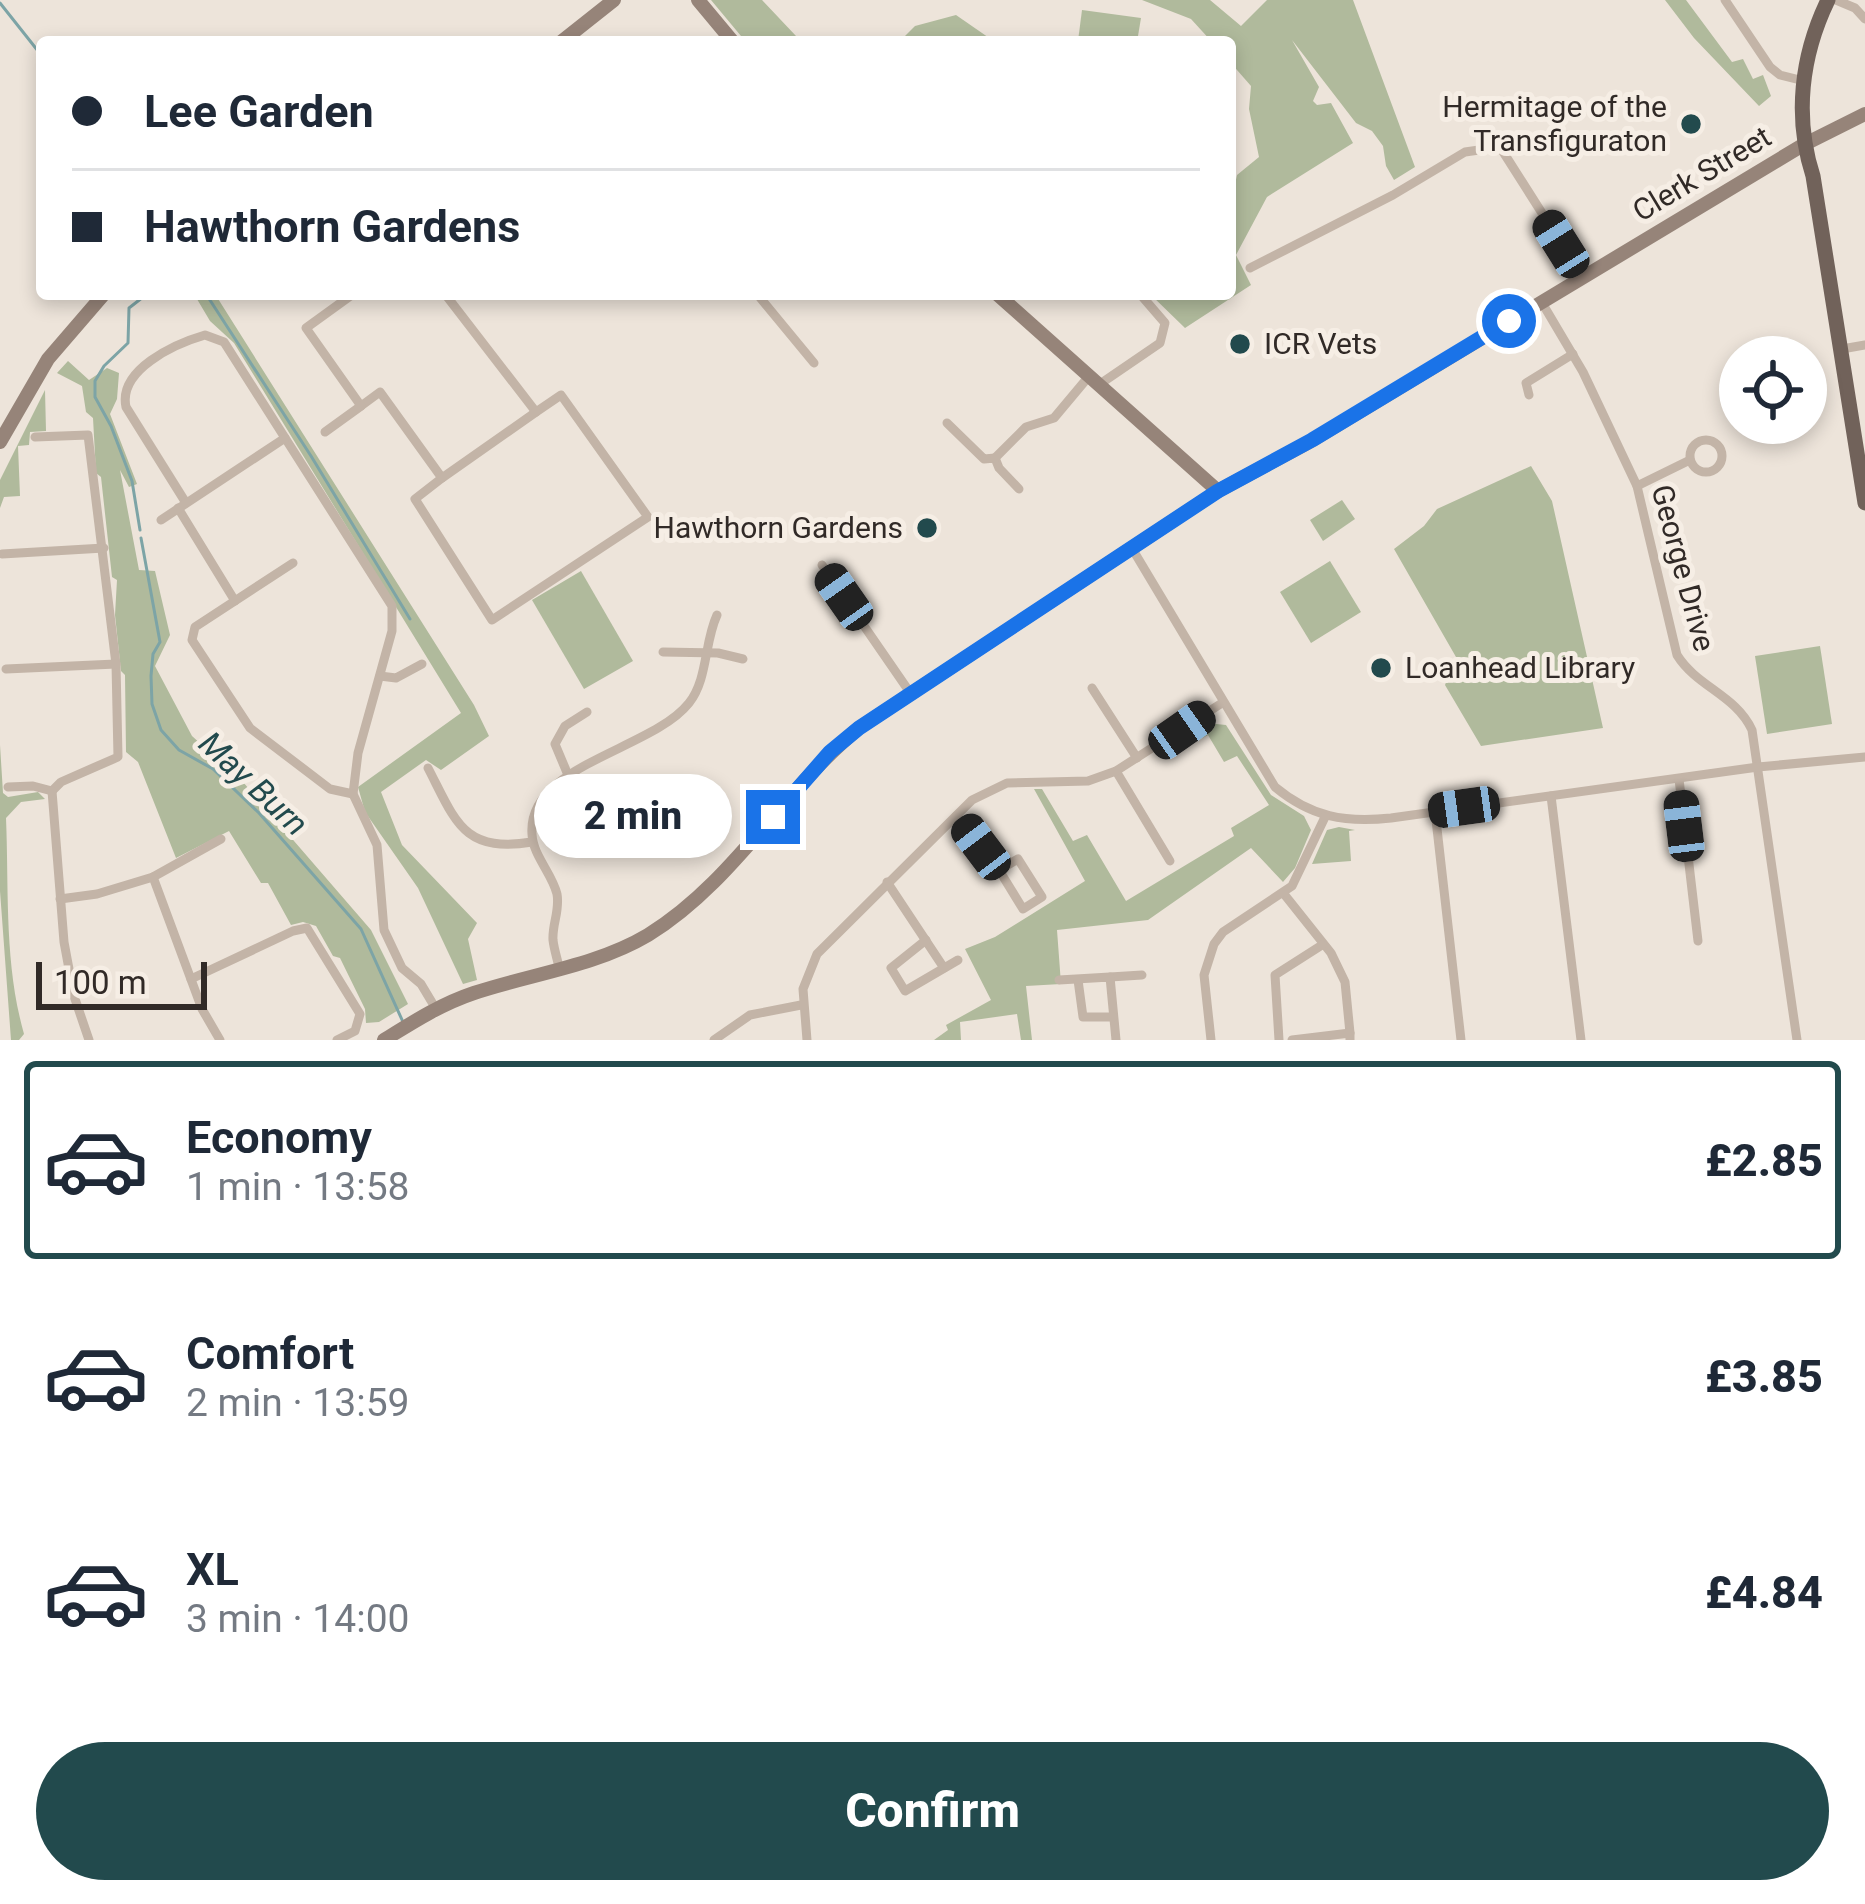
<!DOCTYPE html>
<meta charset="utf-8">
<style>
:root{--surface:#fff;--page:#f2f2f3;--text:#1f2937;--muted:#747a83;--line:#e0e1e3;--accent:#224a4d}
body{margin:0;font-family:Roboto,sans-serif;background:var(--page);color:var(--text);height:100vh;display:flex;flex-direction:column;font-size:45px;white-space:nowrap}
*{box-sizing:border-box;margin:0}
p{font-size:39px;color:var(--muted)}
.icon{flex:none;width:66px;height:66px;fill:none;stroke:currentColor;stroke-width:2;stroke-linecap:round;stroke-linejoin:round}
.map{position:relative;height:1040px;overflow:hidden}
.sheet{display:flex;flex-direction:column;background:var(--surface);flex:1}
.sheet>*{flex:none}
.hud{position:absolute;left:36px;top:36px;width:1200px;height:264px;border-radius:12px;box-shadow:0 6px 18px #0003;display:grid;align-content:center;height:264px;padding:0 36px;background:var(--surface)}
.controls{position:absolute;left:1719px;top:336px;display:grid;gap:24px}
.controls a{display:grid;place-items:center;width:108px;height:108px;border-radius:50%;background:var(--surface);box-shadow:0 6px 18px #0003;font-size:60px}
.scale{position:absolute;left:36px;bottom:30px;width:171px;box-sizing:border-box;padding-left:12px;border:6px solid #312a27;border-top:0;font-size:33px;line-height:42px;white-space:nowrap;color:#312a27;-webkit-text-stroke:9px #f6eee5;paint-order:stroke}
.end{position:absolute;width:54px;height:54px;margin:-27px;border:15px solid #1a73e8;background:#fff;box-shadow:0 0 0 6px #fff}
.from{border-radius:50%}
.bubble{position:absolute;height:84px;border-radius:42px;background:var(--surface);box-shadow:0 6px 18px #0003;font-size:39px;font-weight:800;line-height:84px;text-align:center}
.car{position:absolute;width:36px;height:72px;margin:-36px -18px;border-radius:15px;box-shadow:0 0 9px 3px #0007;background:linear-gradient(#222 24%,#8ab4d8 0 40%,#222 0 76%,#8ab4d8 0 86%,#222 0)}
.hud b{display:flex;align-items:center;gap:42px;height:114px;font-size:45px}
.hud b+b{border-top:3px solid var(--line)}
.hud i{width:30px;height:30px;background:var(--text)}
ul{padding:21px 0 0;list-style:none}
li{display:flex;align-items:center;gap:36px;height:198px;margin:0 24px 18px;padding:0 12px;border:6px solid transparent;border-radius:12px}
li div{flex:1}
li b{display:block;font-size:45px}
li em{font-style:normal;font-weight:800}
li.selected{border-color:var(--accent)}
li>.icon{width:108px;height:108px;stroke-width:1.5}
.button{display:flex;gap:24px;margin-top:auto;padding:24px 36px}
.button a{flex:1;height:138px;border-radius:72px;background:var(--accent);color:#fff;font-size:48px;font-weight:800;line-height:138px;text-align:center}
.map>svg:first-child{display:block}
.green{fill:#b0ba9c}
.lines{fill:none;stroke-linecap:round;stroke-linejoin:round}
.stream{stroke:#7da4a6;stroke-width:3}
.street{stroke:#c3b4a7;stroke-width:9}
.secondary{stroke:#968479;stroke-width:14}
.primary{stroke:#71625a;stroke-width:15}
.route{stroke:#1a73e8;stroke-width:15}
.poi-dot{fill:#224a4d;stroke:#f6eee5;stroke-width:4.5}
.labels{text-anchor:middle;stroke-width:10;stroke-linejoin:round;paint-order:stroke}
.poi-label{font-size:30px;fill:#312a27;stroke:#f6eee5;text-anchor:end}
.street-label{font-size:30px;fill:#312a27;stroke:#f6eee5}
.water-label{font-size:33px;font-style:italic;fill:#224a4d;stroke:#f6eee5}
</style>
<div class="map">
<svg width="1865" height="1040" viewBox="0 0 1865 1040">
<rect width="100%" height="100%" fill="#ede4da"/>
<!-- green -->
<g class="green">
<path d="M711,0H762L796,36L811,42H746Z"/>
<path d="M1142,0H1210L1241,26L1267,0H1353L1415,167L1394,180L1386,166L1383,146L1372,131L1356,123L1292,40L1319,87L1313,101L1317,105L1331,103L1353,143L1267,197L1236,255L1251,285L1185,328L1150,294H1230V208L1237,175L1259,157L1249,109L1251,86L1230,62V42H1212L1191,19Z"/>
<path d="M1665,0H1686L1732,62L1743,59L1753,79L1763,75L1771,96L1759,106L1694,38Z"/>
<path d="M1082,10L1141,18L1137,42L1078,41Z"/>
<path d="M956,15L995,42H899L915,26Z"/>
<path d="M194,294H215L474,705L489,736L441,770L426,760L381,792L402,845L477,923L468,939L477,980L463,984L418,888L365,812L358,787L461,713L234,343L210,321Z"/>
<path d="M68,361L89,380L107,368L119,373L117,399L110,414L137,484L129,487L120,470L139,570L155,571L170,635L155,666L192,736L243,782L371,930L408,1004L379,1022L366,1023L365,1009L340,958L333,956L316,926L303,922L291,925L268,883H261L229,831L176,858L138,762L126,752L125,675L121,671L115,615L117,580L112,577L101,477L96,473L93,418L86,412L82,386L57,373Z"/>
<path d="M45,390L46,431L30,432L29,445L18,446L20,496L4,497L0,508V480Z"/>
<path d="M1531,466L1552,501L1603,728L1481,746L1445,685L1456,657L1394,549L1424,526L1437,509Z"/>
<path d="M1342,500L1355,519L1323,541L1310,520Z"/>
<path d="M1330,561L1361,612L1311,643L1280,592Z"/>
<path d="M581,571L633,661L584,689L532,600Z"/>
<path d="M1820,646L1832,724L1767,734L1755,656Z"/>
<path d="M1206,723L1226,725L1271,795L1304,816L1311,830L1295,868L1283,882L1251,848L1148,920L1057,930L1061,984L1026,986L1032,1040H1021L1017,1014L960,1022L961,1040H934L948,1030L946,1025L991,1000L965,949L995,937L1085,881L1034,789H1042L1073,841L1087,835L1126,901L1234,836L1231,828L1269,805L1237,756L1224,762L1208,735L1198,740L1197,728Z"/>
<path d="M0,745L3,793L8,797L38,792L45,799L21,802L6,818C9,890 4,963 24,1034L19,1040H11L0,891Z"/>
<path d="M1339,827L1355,830L1349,831L1351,861L1312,864L1327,830Z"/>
</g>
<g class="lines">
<!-- stream -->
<g class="stream">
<path d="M0,3L42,56"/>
<path d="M206,294L311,456L410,619"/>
<path d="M140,530L132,481L111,426L95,397V381L104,366L128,343L129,308L147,294"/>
<path d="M141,538L160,642L153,654L151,676L152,704L161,730L179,750L213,769L259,813L361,929L403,1022"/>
</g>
<!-- street -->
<g class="street">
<path d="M1725,0L1770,67L1780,75L1804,81"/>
<path d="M1836,0L1855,8L1865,19"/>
<path d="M1250,268L1393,195L1465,152L1500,147L1582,276"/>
<path d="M353,294L306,328L361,406L380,392L442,478L415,499L492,620L648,517L561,395L536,412L445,294"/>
<path d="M757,294L814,363"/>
<path d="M1541,301L1583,372L1637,486L1677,655C1697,687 1736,695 1752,730L1797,1040"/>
<path d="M1842,349L1865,345"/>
<path d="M1100,384L1160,343L1165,323L1140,294"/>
<path d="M1529,395L1526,383L1573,354"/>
<path d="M947,423L984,459L995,458L999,468L1019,489"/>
<path d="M325,432L361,406"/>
<path d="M35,437L88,435L116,664L118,757L61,782L52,791"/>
<circle cx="1706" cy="456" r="16"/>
<path d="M995,458L1026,427L1054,418L1090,375"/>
<path d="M442,478L536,412"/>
<path d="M1637,486L1690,460"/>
<path d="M186,503L126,407C118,370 174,344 205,335L224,342L392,606V631L358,753L353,794L377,845L384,930L402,968L421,984L436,1009"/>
<path d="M178,508L235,601"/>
<path d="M161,520L285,438"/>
<path d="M1133,550L1275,787C1311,817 1345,823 1391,818L1758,767L1865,757"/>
<path d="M2,554L104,548"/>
<path d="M293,563L195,627L192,640L250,728L330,789L353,794"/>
<path d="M822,565L911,694"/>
<path d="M663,652L718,653L743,659"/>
<path d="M6,669L116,664"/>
<path d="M380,676L396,678L422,664"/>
<path d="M1092,688L1137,758"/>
<path d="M428,768C456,822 463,853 532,842"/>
<path d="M1116,771L1170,861"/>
<path d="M568,775L555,744L565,726L587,712"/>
<path d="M1679,779L1698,941"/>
<path d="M8,787L33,786L52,791"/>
<path d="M52,791L64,942L74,996L89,1040"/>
<path d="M1551,796L1581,1040"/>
<path d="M1435,811L1461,1040"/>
<path d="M956,816L999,870"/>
<path d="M1018,859L1042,897L1023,909L999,870Z"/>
<path d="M153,877L221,839"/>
<path d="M887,882L944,968"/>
<path d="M1284,894L1331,953L1345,982L1350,1033"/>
<path d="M60,899L97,894L153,877L202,1009L220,1040"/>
<path d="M926,940L891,968L905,991L958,960"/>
<path d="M559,967C557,958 554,949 553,940C552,924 560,911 557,894C552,873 533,856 532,834C527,765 652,750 689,703C708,679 704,643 717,615"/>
<path d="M1110,977L1142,975"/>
<path d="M191,979L293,931L307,928L360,1014L355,1031L337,1040"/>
<path d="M1059,980L1110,977L1116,1040"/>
<path d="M1078,980L1083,1017H1113"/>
<path d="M714,1040L750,1015L801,1005"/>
<path d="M807,1040L803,989L817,954L972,800L1007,783L1088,781L1116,771L1222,703"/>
<path d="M1211,1040L1204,975L1214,944L1223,932L1292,886L1325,817"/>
<path d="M1279,1040L1275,975L1322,945"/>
<path d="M1292,1040L1350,1033V1040"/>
</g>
<!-- secondary -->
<g class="secondary">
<path d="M698,0L733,42"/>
<path d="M561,42L614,0"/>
<path d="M997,294L1218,491"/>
<path d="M0,442L48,359L104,294"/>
<path d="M384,1040C413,1022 441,1004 474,993C531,974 596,966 648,935C733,883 783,790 859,728L1218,491L1311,441L1803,145L1865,114"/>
</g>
<!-- primary -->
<path class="primary" d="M1828,0C1801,56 1794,117 1813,176L1865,503"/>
</g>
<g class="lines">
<!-- route -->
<path class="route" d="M773,817L830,752L859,728L1218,491L1312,440L1509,321"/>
</g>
<!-- markers -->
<g class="poi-dot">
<circle cx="1691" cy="124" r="12"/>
<circle cx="1240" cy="344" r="12"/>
<circle cx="927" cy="528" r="12"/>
<circle cx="1381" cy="668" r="12"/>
</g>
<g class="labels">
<!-- poi labels -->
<g class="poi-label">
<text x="1667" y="117">Hermitage of the<tspan x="1667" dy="34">Transfiguraton</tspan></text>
<text x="1264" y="354" text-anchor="start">ICR Vets</text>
<text x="903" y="538">Hawthorn Gardens</text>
<text x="1405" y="678" text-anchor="start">Loanhead Library</text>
</g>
<!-- street labels -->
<g class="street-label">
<text transform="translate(1702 174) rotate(-31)" y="10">Clerk Street</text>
<text transform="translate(1683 568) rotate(75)" y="10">George Drive</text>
</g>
<!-- water labels -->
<g class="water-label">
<text transform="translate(254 783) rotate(43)" y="12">May Burn</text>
</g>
</g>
</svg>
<div class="controls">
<a><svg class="icon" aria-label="locate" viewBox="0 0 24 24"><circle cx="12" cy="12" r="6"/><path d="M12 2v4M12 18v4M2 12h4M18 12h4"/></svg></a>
</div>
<div class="scale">100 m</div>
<i class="end from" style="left:1509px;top:321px"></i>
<i class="end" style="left:773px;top:817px"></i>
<div class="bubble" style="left:534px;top:774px;width:198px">2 min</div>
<i class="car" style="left:1561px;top:244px;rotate:328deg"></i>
<i class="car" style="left:844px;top:597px;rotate:325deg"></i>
<i class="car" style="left:1182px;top:730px;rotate:55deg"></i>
<i class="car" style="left:1464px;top:807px;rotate:262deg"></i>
<i class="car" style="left:1684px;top:826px;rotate:353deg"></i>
<i class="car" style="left:981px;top:847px;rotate:323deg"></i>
<div class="hud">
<b><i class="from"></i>Lee Garden</b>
<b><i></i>Hawthorn Gardens</b>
</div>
</div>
<section class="sheet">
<ul>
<li class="selected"><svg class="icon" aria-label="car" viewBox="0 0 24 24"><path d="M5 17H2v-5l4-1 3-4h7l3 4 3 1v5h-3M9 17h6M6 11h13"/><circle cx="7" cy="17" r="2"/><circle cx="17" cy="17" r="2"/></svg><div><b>Economy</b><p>1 min · 13:58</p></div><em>£2.85</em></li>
<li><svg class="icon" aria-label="car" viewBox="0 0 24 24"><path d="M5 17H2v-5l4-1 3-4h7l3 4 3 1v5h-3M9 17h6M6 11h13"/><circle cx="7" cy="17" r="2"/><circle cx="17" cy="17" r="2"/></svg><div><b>Comfort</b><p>2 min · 13:59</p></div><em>£3.85</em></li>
<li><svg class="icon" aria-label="car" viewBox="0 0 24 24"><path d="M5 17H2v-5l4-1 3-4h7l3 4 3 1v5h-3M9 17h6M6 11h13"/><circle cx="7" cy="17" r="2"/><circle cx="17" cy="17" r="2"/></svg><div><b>XL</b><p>3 min · 14:00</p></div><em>£4.84</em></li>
</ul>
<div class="button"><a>Confirm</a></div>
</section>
